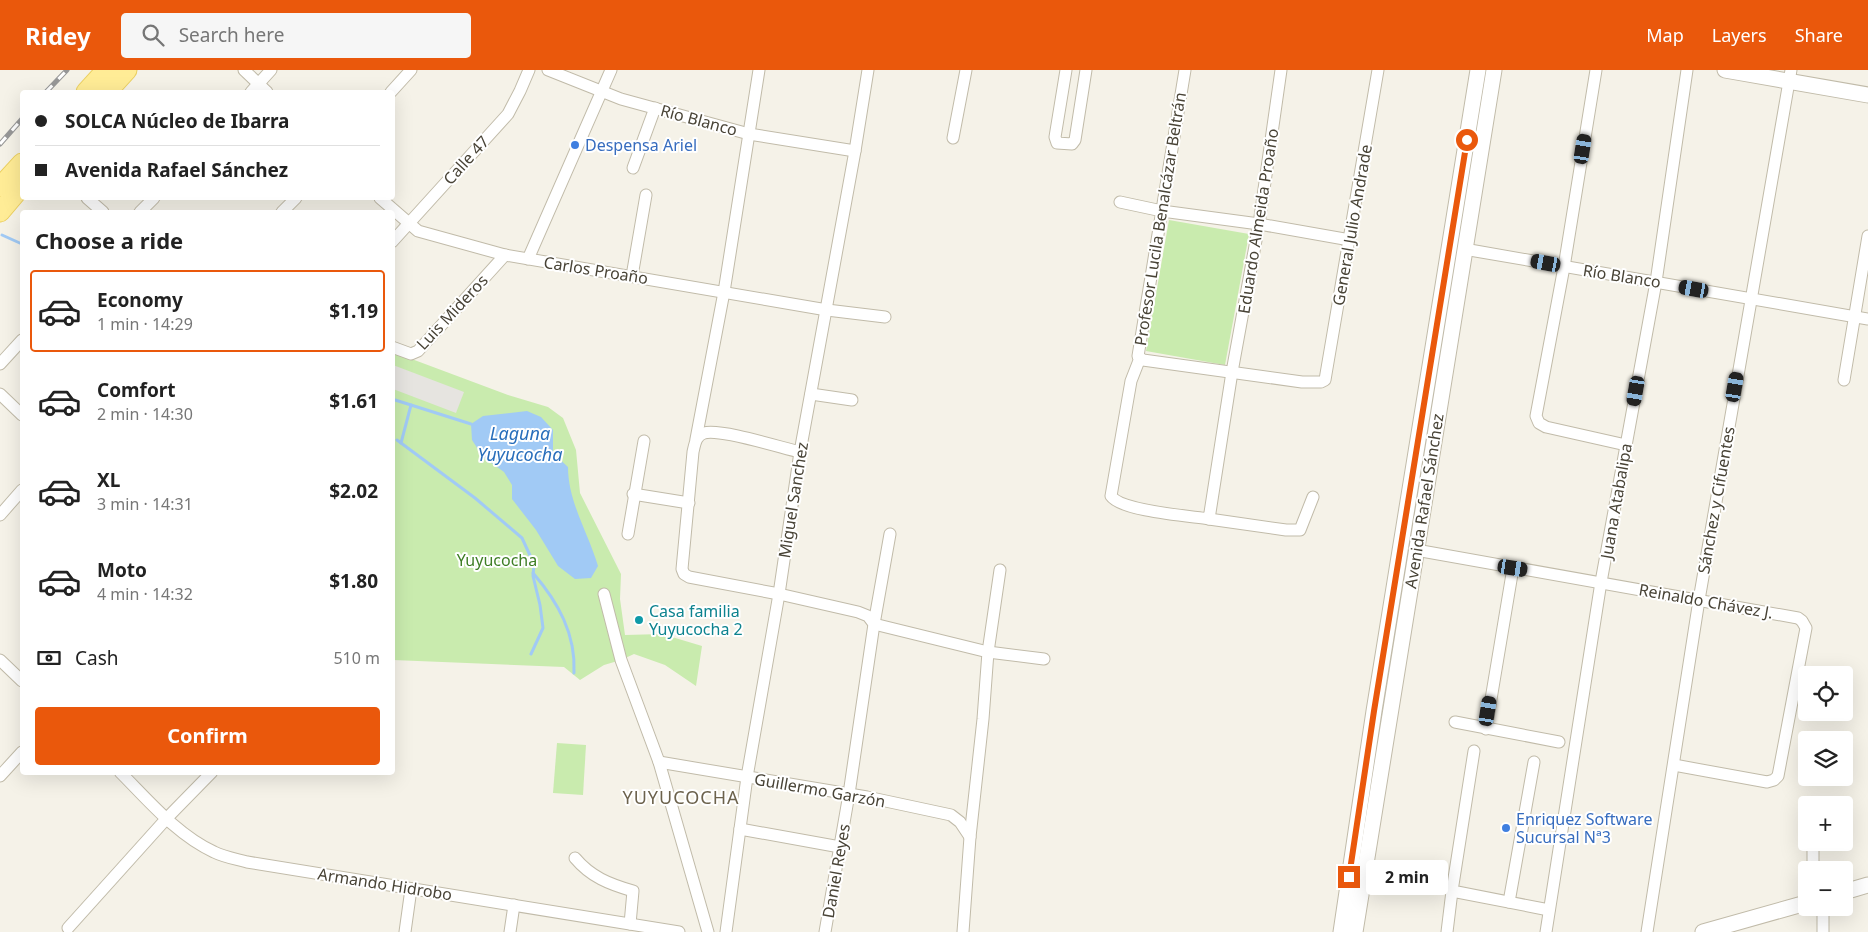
<!DOCTYPE html>
<meta charset="utf-8">
<style>
:root{--surface:#fff;--page:#f6f6f6;--text:#222;--muted:#767676;--line:#e0e0e0;--accent:#ea580c}
body{margin:0;font-family:"Noto Sans",sans-serif;background:var(--page);color:var(--text);height:100vh;display:flex;flex-direction:column;font-size:19px;white-space:nowrap}
*{box-sizing:border-box;margin:0}
p{font-size:16px;color:var(--muted)}
.icon{flex:none;width:28px;height:28px;fill:none;stroke:currentColor;stroke-width:2;stroke-linecap:round;stroke-linejoin:round}
.map{position:relative;flex:1;overflow:hidden}
.panel{position:absolute;left:20px;top:140px;width:375px;height:565px;display:flex;flex-direction:column;background:var(--surface);border-radius:5px;box-shadow:0 5px 20px #0002}
.panel>*{flex:none}
.guide{position:absolute;left:20px;top:20px;width:375px;height:110px;border-radius:5px;box-shadow:0 5px 20px #0002;display:grid;align-content:center;height:110px;padding:0 15px;background:var(--surface)}
.buttons{position:absolute;left:1798px;top:596px;display:grid;gap:10px}
.buttons a{display:grid;place-items:center;width:55px;height:55px;border-radius:5px;background:var(--surface);box-shadow:0 5px 20px #0002;font-size:25px}
.end{position:absolute;width:22px;height:22px;margin:-11px;border:6px solid #ea580c;background:#fff;box-shadow:0 0 0 2px #fff}
.from{border-radius:50%}
.bubble{position:absolute;height:35px;border-radius:5px;background:var(--surface);box-shadow:0 5px 20px #0002;font-size:16px;font-weight:700;line-height:35px;text-align:center}
.car{position:absolute;width:15px;height:30px;margin:-15px -8px;border-radius:6px;box-shadow:0 0 4px 1px #0007;background:linear-gradient(#222 24%,#8ab4d8 0 40%,#222 0 76%,#8ab4d8 0 86%,#222 0)}
.guide b{display:flex;align-items:center;gap:18px;height:48px;font-size:19px}
.guide b+b{border-top:1px solid var(--line)}
.guide i{width:12px;height:12px;background:var(--text)}
ul{padding:0;list-style:none}
li{display:flex;align-items:center;gap:15px;height:82px;margin:0 10px 8px;padding:0 5px;border:2px solid transparent;border-radius:5px}
li div{flex:1}
li b{display:block;font-size:19px}
li em{font-style:normal;font-weight:700}
li.selected{border-color:var(--accent)}
li>.icon{width:45px;height:45px;stroke-width:1.5}
h2{padding:0 15px;font-size:22px;line-height:60px}
.pay{display:flex;align-items:center;gap:12px;height:55px;padding:0 15px;font-size:19px}
.pay p{margin-inline-start:auto}
.button{display:flex;gap:10px;margin-top:auto;padding:10px 15px}
.button a{flex:1;height:58px;border-radius:5px;background:var(--accent);color:#fff;font-size:20px;font-weight:700;line-height:58px;text-align:center}
header{display:flex;align-items:center;gap:30px;box-sizing:border-box;height:70px;padding:0 25px;background:var(--accent);color:#fff}
header strong{font-size:24px}
nav{display:flex;gap:28px;margin-inline-start:auto;font-size:18px}
.search{width:350px;height:45px;background:var(--page);display:flex;align-items:center;gap:12px;box-sizing:border-box;padding:0 18px;border-radius:5px;color:var(--muted);font-size:19px}
.map>svg:first-child{display:block}
.green{fill:#c9ebae}
.parking{fill:#e6e4e0}
.water{fill:#a1caf5}
.lines{fill:none;stroke-linecap:round;stroke-linejoin:round}
.stream{stroke:#a1caf5;stroke-width:3}
.minor-casing{stroke:#c1bba9;stroke-width:13}
.tertiary-casing{stroke:#c1bba9;stroke-width:17}
.primary-casing{stroke:#ebcf5f;stroke-width:21}
.minor{stroke:#fff;stroke-width:11}
.tertiary{stroke:#fff;stroke-width:15}
.primary{stroke:#ffec96;stroke-width:19}
.rail-casing{stroke:#979797;stroke-width:5}
.rail{stroke:#fff;stroke-width:3;stroke-dasharray:9;stroke-linecap:butt}
.route{stroke:#ea580c;stroke-width:6}
.shop-dot{fill:#3f7fe0;stroke:#fff;stroke-width:2}
.culture-dot{fill:#0f9aa8;stroke:#fff;stroke-width:2}
.labels{text-anchor:middle;stroke-width:4;stroke-linejoin:round;paint-order:stroke}
.street-label{font-size:16px;fill:#484336;stroke:#fff}
.shop-label{font-size:16px;fill:#366cbe;stroke:#fff;text-anchor:start}
.park-label{font-size:16px;fill:#3e7e25;stroke:#fff}
.culture-label{font-size:16px;fill:#0d838f;stroke:#fff;text-anchor:start}
.water-label{font-size:18px;font-style:italic;fill:#286ebb;stroke:#fff}
.neighbourhood-label{font-size:18px;letter-spacing:1px;fill:#6c624c;stroke:#fff}
</style>
<header>
<strong>Ridey</strong>
<div class="search"><svg class="icon" aria-label="search" viewBox="0 0 24 24"><circle cx="10" cy="10" r="6"/><path d="M15 15l6 6"/></svg>Search here</div>
<nav><a>Map</a><a>Layers</a><a>Share</a></nav>
</header>
<div class="map">
<svg width="1868" height="862" viewBox="0 0 1868 862">
<rect width="100%" height="100%" fill="#f5f2e8"/>
<!-- green -->
<g class="green">
<path d="M1169,150L1249,164L1225,295L1146,281Z"/>
<path d="M393,282L508,325L548,337L563,348L576,380L580,423L621,504L620,529L625,565L662,564L702,576L696,616L665,595L634,584L621,590L604,595L580,610L564,597L393,590Z"/>
<path d="M557,673L586,675L583,725L553,723Z"/>
</g>
<!-- parking -->
<path class="parking" d="M393,295L464,322L456,343L393,319Z"/>
<!-- water -->
<path class="water" d="M527,341L541,347L553,360V383L568,397C568,432 588,462 598,496L591,508L575,509L558,496L536,460L512,429V415L504,402L483,387L472,370L471,354L483,346Z"/>
<g class="lines">
<!-- stream -->
<g class="stream">
<path d="M2,165L22,174"/>
<path d="M392,329L471,354"/>
<path d="M397,370L475,428L522,468L534,494L533,506L540,535L543,558L531,584"/>
<path d="M401,373L411,335"/>
<path d="M533,503C558,532 576,564 574,603"/>
</g>
<!-- minor casing -->
<g class="minor-casing">
<g id="minor">
<path d="M244,0L267,22"/>
<path d="M548,0L621,29L749,64L855,81"/>
<path d="M1066,0L1055,67L1057,73L1072,74L1075,70L1086,0"/>
<path d="M1185,0L1138,286L1143,290L1302,312H1321L1325,310L1326,304L1378,0"/>
<path d="M1596,0L1564,197L1536,346L1539,353L1546,357L1626,375"/>
<path d="M251,22L271,0"/>
<path d="M391,22L411,0"/>
<path d="M953,68L966,0"/>
<path d="M633,98L655,38"/>
<path d="M87,128L103,142"/>
<path d="M380,128L418,161L505,185L827,240L885,247"/>
<path d="M1120,132L1162,141L1259,154L1350,170"/>
<path d="M140,142L154,128"/>
<path d="M282,142L296,128"/>
<path d="M392,172L508,44L520,21L529,0"/>
<path d="M1464,179L1868,249"/>
<path d="M528,189L611,0"/>
<path d="M632,206L646,125"/>
<path d="M392,277L411,284L418,281L505,185"/>
<path d="M1140,288L1131,311L1111,426C1121,441 1189,446 1209,449L1232,302L1259,154L1281,0"/>
<path d="M0,294L22,270"/>
<path d="M1844,310L1868,166"/>
<path d="M0,324L22,345"/>
<path d="M811,324L852,330"/>
<path d="M696,369L724,222L759,0"/>
<path d="M800,382C782,378 720,358 704,363C696,366 695,373 693,382L682,499L684,504L689,507L779,524L858,542L868,546L874,554L849,724L825,862"/>
<path d="M633,424L689,433"/>
<path d="M0,445L22,420"/>
<path d="M1209,449L1286,460H1300L1313,427"/>
<path d="M628,464L644,371"/>
<path d="M890,464L874,554L988,582L1044,589"/>
<path d="M1416,480L1798,548L1802,551L1806,558L1778,706L1774,710L1767,712L1674,695"/>
<path d="M604,524L621,590L659,692L708,862"/>
<path d="M0,590L22,611"/>
<path d="M1455,652L1559,672"/>
<path d="M1486,659L1513,498"/>
<path d="M1474,681L1452,821L1549,840"/>
<path d="M659,692L867,727L951,745L960,752L970,767"/>
<path d="M120,702C148,730 177,765 214,782C224,787 236,789 247,792L679,862"/>
<path d="M0,706L22,682"/>
<path d="M740,759L840,777"/>
<path d="M1813,772V800"/>
<path d="M575,788C591,807 609,814 633,821L630,854"/>
<path d="M1509,832L1534,692"/>
<path d="M68,858L167,748L212,702"/>
<path d="M405,862L411,819"/>
<path d="M510,862L514,835"/>
<path d="M726,862L747,707L779,524L800,382L855,81L868,0"/>
<path d="M963,862L970,767L983,649L988,582L1000,500"/>
<path d="M1447,862L1452,821"/>
<path d="M1546,862L1601,512L1656,212L1687,0"/>
<path d="M1647,862L1699,530L1791,0"/>
<path d="M1823,862V838"/>
</g>
</g>
<!-- tertiary casing -->
<g class="tertiary-casing">
<g id="tertiary">
<path d="M1725,0L1868,25"/>
<path d="M1844,822L1868,815"/>
<path d="M1341,862L1374,641L1478,0"/>
<path d="M1355,862L1494,0"/>
<path d="M1703,862L1806,833"/>
</g>
</g>
<!-- primary casing -->
<g class="primary-casing">
<g id="primary">
<path d="M86,22L106,0"/>
<path d="M107,22L127,0"/>
<path d="M0,117L22,93"/>
<path d="M0,142L22,116"/>
</g>
</g>
<!-- minor -->
<use href="#minor" class="minor"/>
<!-- tertiary -->
<use href="#tertiary" class="tertiary"/>
<!-- primary -->
<use href="#primary" class="primary"/>
<!-- rail casing -->
<g class="rail-casing">
<g id="rail">
<path d="M46,22L67,0"/>
<path d="M0,74L22,49"/>
</g>
</g>
<!-- rail -->
<use href="#rail" class="rail"/>
</g>
<g class="lines">
<!-- route -->
<path class="route" d="M1349,807L1374,641L1467,70"/>
</g>
<!-- markers -->
<g class="shop-dot">
<circle cx="575" cy="75" r="5"/>
<circle cx="1506" cy="758" r="5"/>
</g>
<circle class="culture-dot" cx="639" cy="550" r="5"/>
<g class="labels">
<!-- street labels -->
<g class="street-label">
<text transform="translate(699 50) rotate(15)" y="6">Río Blanco</text>
<text transform="translate(466 90) rotate(-48)" y="6">Calle 47</text>
<text transform="translate(1160 149) rotate(-81)" y="6">Profesor Lucila Benalcázar Beltrán</text>
<text transform="translate(1258 151) rotate(-81)" y="6">Eduardo Almeida Proaño</text>
<text transform="translate(1352 155) rotate(-80)" y="6">General Julio Andrade</text>
<text transform="translate(596 200) rotate(9)" y="6">Carlos Proaño</text>
<text transform="translate(1622 206) rotate(9)" y="6">Río Blanco</text>
<text transform="translate(452 242) rotate(-47)" y="6">Luis Mideros</text>
<text transform="translate(793 430) rotate(-81)" y="6">Miguel Sanchez</text>
<text transform="translate(1716 430) rotate(-80)" y="6">Sánchez y Cifuentes</text>
<text transform="translate(1424 431) rotate(-81)" y="6">Avenida Rafael Sánchez</text>
<text transform="translate(1616 431) rotate(-80)" y="6">Juana Atabalipa</text>
<text transform="translate(1706 531) rotate(10)" y="6">Reinaldo Chávez J.</text>
<text transform="translate(820 720) rotate(10)" y="6">Guillermo Garzón</text>
<text transform="translate(836 801) rotate(-80)" y="6">Daniel Reyes</text>
<text transform="translate(385 814) rotate(9)" y="6">Armando Hidrobo</text>
</g>
<!-- shop labels -->
<g class="shop-label">
<text x="585" y="81">Despensa Ariel</text>
<text x="1516" y="755">Enriquez Software<tspan x="1516" dy="18">Sucursal Nª3</tspan></text>
</g>
<!-- park labels -->
<g class="park-label">
<text x="497" y="496">Yuyucocha</text>
</g>
<!-- culture labels -->
<g class="culture-label">
<text x="649" y="547">Casa familia<tspan x="649" dy="18">Yuyucocha 2</tspan></text>
</g>
<!-- water labels -->
<g class="water-label">
<text x="520" y="370">Laguna<tspan x="520" dy="21">Yuyucocha</tspan></text>
</g>
<!-- neighbourhood labels -->
<g class="neighbourhood-label">
<text x="681" y="734">YUYUCOCHA</text>
</g>
</g>
</svg>
<div class="buttons">
<a><svg class="icon" aria-label="locate" viewBox="0 0 24 24"><circle cx="12" cy="12" r="6"/><path d="M12 2v4M12 18v4M2 12h4M18 12h4"/></svg></a>
<a><svg class="icon" aria-label="layers" viewBox="0 0 24 24"><path d="M12 4l9 5-9 5-9-5zM3 14l9 5 9-5"/></svg></a>
<a>+</a>
<a>−</a>
</div>
<i class="end from" style="left:1467px;top:70px"></i>
<i class="end" style="left:1349px;top:807px"></i>
<div class="bubble" style="left:1366px;top:790px;width:82px">2 min</div>
<i class="car" style="left:1583px;top:79px;rotate:9deg"></i>
<i class="car" style="left:1546px;top:193px;rotate:280deg"></i>
<i class="car" style="left:1694px;top:219px;rotate:280deg"></i>
<i class="car" style="left:1735px;top:317px;rotate:10deg"></i>
<i class="car" style="left:1636px;top:321px;rotate:190deg"></i>
<i class="car" style="left:1513px;top:498px;rotate:99deg"></i>
<i class="car" style="left:1488px;top:641px;rotate:9deg"></i>
<div class="guide">
<b><i class="from"></i>SOLCA Núcleo de Ibarra</b>
<b><i></i>Avenida Rafael Sánchez</b>
</div>
<section class="panel">
<h2>Choose a ride</h2>
<ul>
<li class="selected"><svg class="icon" aria-label="car" viewBox="0 0 24 24"><path d="M5 17H2v-5l4-1 3-4h7l3 4 3 1v5h-3M9 17h6M6 11h13"/><circle cx="7" cy="17" r="2"/><circle cx="17" cy="17" r="2"/></svg><div><b>Economy</b><p>1 min · 14:29</p></div><em>$1.19</em></li>
<li><svg class="icon" aria-label="car" viewBox="0 0 24 24"><path d="M5 17H2v-5l4-1 3-4h7l3 4 3 1v5h-3M9 17h6M6 11h13"/><circle cx="7" cy="17" r="2"/><circle cx="17" cy="17" r="2"/></svg><div><b>Comfort</b><p>2 min · 14:30</p></div><em>$1.61</em></li>
<li><svg class="icon" aria-label="car" viewBox="0 0 24 24"><path d="M5 17H2v-5l4-1 3-4h7l3 4 3 1v5h-3M9 17h6M6 11h13"/><circle cx="7" cy="17" r="2"/><circle cx="17" cy="17" r="2"/></svg><div><b>XL</b><p>3 min · 14:31</p></div><em>$2.02</em></li>
<li><svg class="icon" aria-label="car" viewBox="0 0 24 24"><path d="M5 17H2v-5l4-1 3-4h7l3 4 3 1v5h-3M9 17h6M6 11h13"/><circle cx="7" cy="17" r="2"/><circle cx="17" cy="17" r="2"/></svg><div><b>Moto</b><p>4 min · 14:32</p></div><em>$1.80</em></li>
</ul>
<div class="pay"><svg class="icon" aria-label="cash" viewBox="0 0 24 24"><path d="M3 7h18v10H3z"/><circle cx="12" cy="12" r="2"/></svg>Cash<p>510 m</p></div>
<div class="button"><a>Confirm</a></div>
</section>
</div>
